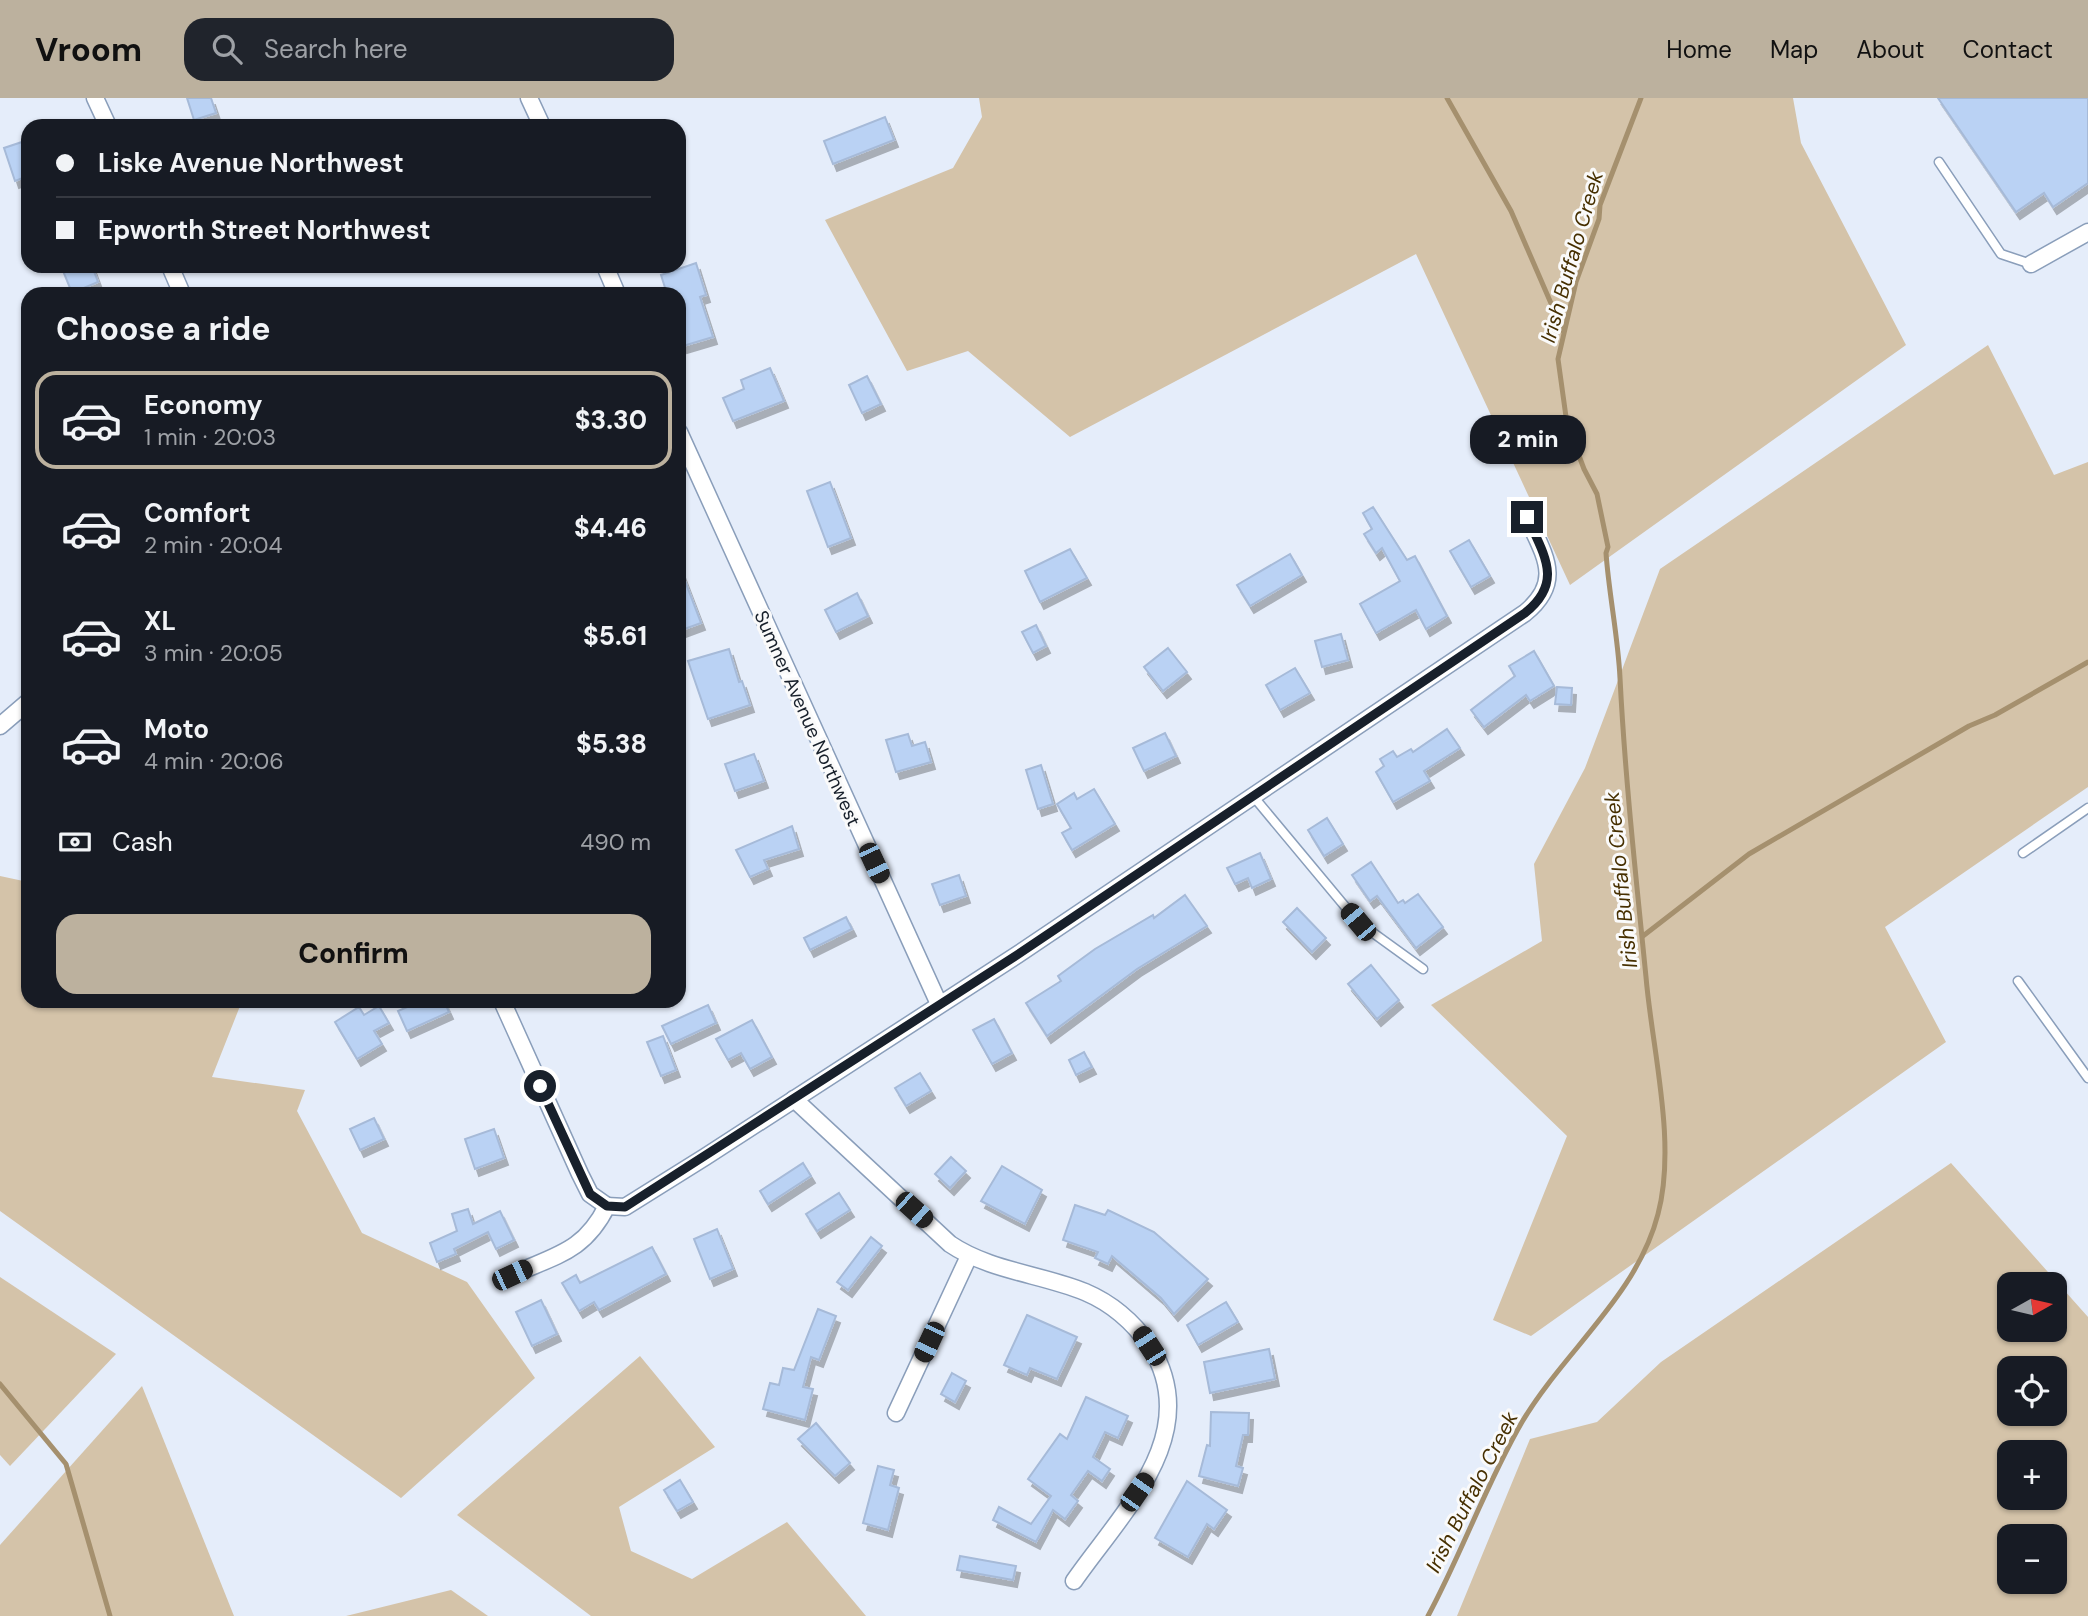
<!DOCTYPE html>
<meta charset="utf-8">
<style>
:root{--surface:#171b24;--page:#20242c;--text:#f1f3f6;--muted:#9ea1a6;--line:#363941;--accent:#bcb19e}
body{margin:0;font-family:"DM Sans",sans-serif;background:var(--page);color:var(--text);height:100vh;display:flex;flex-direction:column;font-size:26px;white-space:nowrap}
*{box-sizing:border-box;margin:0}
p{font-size:23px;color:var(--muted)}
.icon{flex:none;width:38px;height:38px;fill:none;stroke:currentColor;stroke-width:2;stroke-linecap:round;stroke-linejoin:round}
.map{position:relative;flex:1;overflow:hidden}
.sheet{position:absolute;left:21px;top:189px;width:665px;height:721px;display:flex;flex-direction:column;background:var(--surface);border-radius:21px;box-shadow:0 2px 5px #0004}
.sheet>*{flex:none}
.top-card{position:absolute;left:21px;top:21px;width:665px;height:154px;border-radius:21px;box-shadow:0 2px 5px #0004;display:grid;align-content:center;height:154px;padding:0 35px;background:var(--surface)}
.needle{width:46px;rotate:82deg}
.tools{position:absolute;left:1997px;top:1174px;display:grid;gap:14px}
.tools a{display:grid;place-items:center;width:70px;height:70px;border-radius:14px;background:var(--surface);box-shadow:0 2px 5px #0004;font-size:35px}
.end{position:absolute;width:32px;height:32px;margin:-16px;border:9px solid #18202b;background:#fff;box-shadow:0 0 0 4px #fff}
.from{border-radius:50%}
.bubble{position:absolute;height:49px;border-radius:21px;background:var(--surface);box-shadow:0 2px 5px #0004;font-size:23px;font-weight:800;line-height:49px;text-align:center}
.car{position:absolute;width:21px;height:42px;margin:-21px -10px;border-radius:9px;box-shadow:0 0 5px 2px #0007;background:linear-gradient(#222 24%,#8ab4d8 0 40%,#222 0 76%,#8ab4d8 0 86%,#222 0)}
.top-card b{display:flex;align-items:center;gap:24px;height:66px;font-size:26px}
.top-card b+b{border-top:2px solid var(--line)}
.top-card i{width:18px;height:18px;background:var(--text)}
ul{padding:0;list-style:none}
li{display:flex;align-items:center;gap:21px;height:98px;margin:0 14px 10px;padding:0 21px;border:4px solid transparent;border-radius:21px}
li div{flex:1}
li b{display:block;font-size:26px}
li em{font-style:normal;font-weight:800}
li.current{border-color:var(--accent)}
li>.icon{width:63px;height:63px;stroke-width:1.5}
h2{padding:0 35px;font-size:32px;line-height:84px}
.pay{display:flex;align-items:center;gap:18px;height:77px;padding:0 35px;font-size:26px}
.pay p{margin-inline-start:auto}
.cta{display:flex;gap:14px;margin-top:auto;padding:14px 35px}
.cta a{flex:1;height:80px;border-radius:21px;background:var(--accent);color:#111;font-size:28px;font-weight:800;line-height:80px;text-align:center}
header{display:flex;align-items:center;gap:42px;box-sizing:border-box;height:98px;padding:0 35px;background:var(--accent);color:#111}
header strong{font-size:33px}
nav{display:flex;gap:38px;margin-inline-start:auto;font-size:24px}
.search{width:490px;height:63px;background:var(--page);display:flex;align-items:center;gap:18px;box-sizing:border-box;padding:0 24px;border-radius:21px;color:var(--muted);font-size:26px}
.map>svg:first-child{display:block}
.green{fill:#d4c3a9;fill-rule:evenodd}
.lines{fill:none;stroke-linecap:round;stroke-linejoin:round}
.stream{stroke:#a5906e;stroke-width:5}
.building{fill:#bad2f4;stroke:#a6bad8;stroke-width:2;filter:url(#shadow)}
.lane-casing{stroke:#8a9eba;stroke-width:11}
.street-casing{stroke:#8a9eba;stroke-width:19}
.lane{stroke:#fff;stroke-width:8}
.street{stroke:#fff;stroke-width:16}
.route{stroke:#18202b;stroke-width:9}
.labels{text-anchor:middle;stroke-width:6;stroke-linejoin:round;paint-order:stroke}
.street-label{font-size:19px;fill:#18202b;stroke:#fafafa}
.water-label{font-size:21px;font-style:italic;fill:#462f00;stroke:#fafafa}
</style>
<header>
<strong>Vroom</strong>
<div class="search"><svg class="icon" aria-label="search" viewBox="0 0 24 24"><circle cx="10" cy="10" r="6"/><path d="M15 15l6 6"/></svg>Search here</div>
<nav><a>Home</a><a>Map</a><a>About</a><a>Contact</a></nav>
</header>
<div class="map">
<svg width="2088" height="1518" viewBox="0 0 2088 1518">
<defs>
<filter id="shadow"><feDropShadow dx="4" dy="7" stdDeviation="0" flood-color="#0004"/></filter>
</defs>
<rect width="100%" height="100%" fill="#e5edfa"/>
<!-- green -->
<g class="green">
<path d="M979,0H1793L1801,45L1906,247L1570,487L1416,156L1070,339L968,253L907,273L825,122L953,70L982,19Z"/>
<path d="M1988,247L2054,377L2088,364V689L1885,829L1946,944L1531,1238L1493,1222L1567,1038L1431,907L1542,843L1534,766L1585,670L1660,471Z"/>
<path d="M0,778L28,784V903H242L212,979L305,992L297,1013L362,1135L467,1184L535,1280L401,1400L0,1113Z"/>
<path d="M1951,1065L2088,1219V1518H1457L1530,1341L1597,1324L1661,1264ZM2054,1186V1232H2009V1186ZM2054,1270V1316H2009V1270ZM2054,1354V1400H2009V1354ZM2054,1438V1484H2009V1438Z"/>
<path d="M0,1179L116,1256L10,1368L0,1357Z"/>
<path d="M640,1258L715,1349L619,1409L631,1453L692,1481L787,1424L866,1518H591L457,1417Z"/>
<path d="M142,1288L234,1518H0V1447Z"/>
<path d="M451,1492L488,1518H346Z"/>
</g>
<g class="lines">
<!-- stream -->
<g class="stream">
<path d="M1447,0L1511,113L1563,233"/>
<path d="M1643,838L1749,756L1969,628L1995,617L2088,564"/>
<path d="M0,1286L66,1366L110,1518"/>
<path d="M1428,1518C1462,1455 1486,1386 1522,1324C1564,1253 1637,1198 1658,1116C1677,1045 1652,951 1646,879C1636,779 1625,679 1620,580C1618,538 1609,497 1606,455L1608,449L1597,396L1584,371L1567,326L1558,261L1576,184L1599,121L1600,107L1641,0"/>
</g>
</g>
<!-- building -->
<g class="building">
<path d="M187,0H211L216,15L194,22Z"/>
<path d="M1938,0H2088V85L2053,109L2044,95L2016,114Z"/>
<path d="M885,19L894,42L833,66L824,43Z"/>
<path d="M28,42V78L15,83L4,50Z"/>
<path d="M696,165L706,197L700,199L713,239L683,248L679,236V196H667L661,177Z"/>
<path d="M61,168H92L98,184L72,195Z"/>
<path d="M770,270L784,303L733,323L723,300L744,291L741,282Z"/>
<path d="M867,278L881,306L862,315L849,287Z"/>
<path d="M830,384L851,440L828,449L807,393Z"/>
<path d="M1373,409L1407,462L1415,458L1447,518L1426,531L1416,512L1376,535L1360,506L1400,483L1382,450L1376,455L1364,436L1372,431L1363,415Z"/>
<path d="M1469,442L1490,478L1471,489L1450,453Z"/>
<path d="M1070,451L1087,480L1040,504L1025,473Z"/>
<path d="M1290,456L1302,477L1250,508L1237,487Z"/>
<path d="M680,470L701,525L679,533V471Z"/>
<path d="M857,495L868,518L836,534L825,512Z"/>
<path d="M1036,527L1046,548L1033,555L1022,534Z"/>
<path d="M1341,536L1348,562L1322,569L1315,543Z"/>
<path d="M1168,550L1187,574L1163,593L1144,569Z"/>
<path d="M729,551L739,584L742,583L750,607L708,621L688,563Z"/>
<path d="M1534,553L1554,588L1530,603L1526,597L1484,629L1471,612L1515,578L1509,568Z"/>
<path d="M1295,570L1310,595L1280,612L1266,587Z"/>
<path d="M1557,589L1572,590L1571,607L1555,606Z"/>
<path d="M1447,631L1460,650L1424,673L1430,683L1393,704L1376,674L1384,668L1380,661L1393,653L1397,659L1411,651L1413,654Z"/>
<path d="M1165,635L1176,658L1144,673L1133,650Z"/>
<path d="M908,636L912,648L925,644L931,664L896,674L886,642Z"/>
<path d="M754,656L764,683L735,693L725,666Z"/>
<path d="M1041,667L1053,706L1038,711L1026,672Z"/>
<path d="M1094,691L1115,726L1072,752L1062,735L1071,730L1057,706L1074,695L1077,701Z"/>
<path d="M1327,720L1343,746L1324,758L1308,732Z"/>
<path d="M792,728L799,751L764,762L768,771L750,779L736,752Z"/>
<path d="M1260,755L1271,781L1252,790L1248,780L1235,786L1227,770Z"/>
<path d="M1371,764L1398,805L1403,802L1405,805L1418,796L1443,829L1416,850L1377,798L1370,803L1352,777Z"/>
<path d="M959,777L966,798L940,807L932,786Z"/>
<path d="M1185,797L1207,828L1137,871L1047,938L1026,905L1061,883L1058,878L1095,851L1153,817L1154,820Z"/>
<path d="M1297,810L1326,840L1312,854L1283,824Z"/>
<path d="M846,819L852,831L810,852L804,840Z"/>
<path d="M1371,867L1399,902L1377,921L1348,886Z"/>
<path d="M421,903H444L449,914L407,933L398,913Z"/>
<path d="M708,907L716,925L671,946L662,928Z"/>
<path d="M379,908L389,925L374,933L382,946L357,961L335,924L359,909L364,917Z"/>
<path d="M994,921L1012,955L992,966L973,932Z"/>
<path d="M752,922L772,959L750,971L741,955L728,962L716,941Z"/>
<path d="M663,938L676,972L661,978L647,944Z"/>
<path d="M1084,954L1092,969L1076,977L1069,962Z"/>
<path d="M920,975L931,993L906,1008L895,990Z"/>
<path d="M374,1020L384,1041L360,1052L350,1031Z"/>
<path d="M494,1031L504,1060L475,1071L465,1041Z"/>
<path d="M951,1059L966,1073L950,1090L935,1076Z"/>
<path d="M803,1065L811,1078L768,1106L760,1093Z"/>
<path d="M1002,1068L1042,1092L1025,1126L981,1103Z"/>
<path d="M839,1095L850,1112L817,1133L806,1116Z"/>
<path d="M1075,1107L1105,1117L1108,1112L1154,1134L1208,1181L1174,1216L1161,1200L1112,1158L1108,1166L1095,1160L1098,1154L1063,1142Z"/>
<path d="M468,1111L473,1126L500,1113L514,1142L496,1151L488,1134L454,1151L456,1156L437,1164L430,1145L457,1133L452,1116Z"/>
<path d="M717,1131L733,1171L710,1181L694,1141Z"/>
<path d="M871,1139L882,1148L848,1192L837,1184Z"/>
<path d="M652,1149L666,1176L599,1212L594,1204L579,1213L562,1185L576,1177L580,1185Z"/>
<path d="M541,1202L557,1236L532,1248L516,1214Z"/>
<path d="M1226,1204L1238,1224L1198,1247L1187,1227Z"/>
<path d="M818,1211L836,1218L819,1262L811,1259L803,1289L813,1291L805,1322L763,1311L770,1285L779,1287L783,1270L794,1272Z"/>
<path d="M1027,1217L1077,1239L1057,1281L1030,1270L1027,1277L1004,1267Z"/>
<path d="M1269,1251L1275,1281L1210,1295L1204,1264Z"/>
<path d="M952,1275L966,1283L955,1304L941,1296Z"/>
<path d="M1086,1299L1128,1318L1118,1340L1105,1334L1093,1359L1110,1371L1102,1383L1088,1373L1071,1397L1078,1403L1065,1421L1053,1412L1036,1444L993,1422L999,1409L1031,1426L1051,1398L1028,1381L1060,1336L1067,1341Z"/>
<path d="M1211,1314L1249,1315L1248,1337H1243L1236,1368L1243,1370L1238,1388L1199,1378L1207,1347L1210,1348Z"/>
<path d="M816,1325L850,1365L835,1378L798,1341Z"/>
<path d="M878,1368L894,1372L890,1387L899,1390L888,1432L863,1425Z"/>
<path d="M680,1382L693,1404L677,1413L664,1392Z"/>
<path d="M1187,1383L1227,1412L1214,1431L1207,1426L1188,1459L1155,1440Z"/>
<path d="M960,1458L1016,1468L1013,1482L957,1472Z"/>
</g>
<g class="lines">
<!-- lane casing -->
<g class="lane-casing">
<g id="lane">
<path d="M1939,64L2001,156L2031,166"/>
<path d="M1253,698L1358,824L1423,871"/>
<path d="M2023,755L2088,710"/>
<path d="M2018,883L2088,980"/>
</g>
</g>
<!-- street casing -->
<g class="street-casing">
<g id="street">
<path d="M95,0L108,28"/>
<path d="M529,0L542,28"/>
<path d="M2031,166L2088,134"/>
<path d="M170,168L182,196"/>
<path d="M605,168L617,196"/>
<path d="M679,334L939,906"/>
<path d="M0,628L28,604"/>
<path d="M502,903L580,1076L590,1096L607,1108"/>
<path d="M794,1001L950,1146C990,1173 1041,1176 1085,1194C1111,1205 1134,1225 1150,1248C1205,1336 1122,1414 1074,1483"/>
<path d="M607,1108L625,1109L705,1059L1017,857L1525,515C1564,483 1544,457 1527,419"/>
<path d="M512,1177C556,1157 584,1154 607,1108"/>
<path d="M896,1315L969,1158"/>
</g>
</g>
<!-- lane -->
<use href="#lane" class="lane"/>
<!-- street -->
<use href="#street" class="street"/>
</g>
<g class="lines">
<!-- route -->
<path class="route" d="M540,988L590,1096L607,1108L625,1109L1017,857L1525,515C1564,484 1544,457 1527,419"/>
</g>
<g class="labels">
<!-- street labels -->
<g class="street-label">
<text transform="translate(808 620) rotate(66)" y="7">Sumner Avenue Northwest</text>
</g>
<!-- water labels -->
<g class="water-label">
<text transform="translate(1572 159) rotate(-74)" y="7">Irish Buffalo Creek</text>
<text transform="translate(1621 782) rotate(-96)" y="7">Irish Buffalo Creek</text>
<text transform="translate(1472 1394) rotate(-63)" y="7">Irish Buffalo Creek</text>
</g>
</g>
</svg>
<div class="tools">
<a><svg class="needle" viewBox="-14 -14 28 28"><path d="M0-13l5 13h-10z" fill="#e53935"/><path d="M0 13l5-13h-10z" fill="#9ea1a6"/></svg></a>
<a><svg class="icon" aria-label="locate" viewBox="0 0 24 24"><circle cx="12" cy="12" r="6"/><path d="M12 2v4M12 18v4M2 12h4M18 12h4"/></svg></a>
<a>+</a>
<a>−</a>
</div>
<i class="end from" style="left:540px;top:988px"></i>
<i class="end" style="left:1527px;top:419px"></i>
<div class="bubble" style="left:1470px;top:317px;width:116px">2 min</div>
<i class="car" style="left:874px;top:765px;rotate:155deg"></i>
<i class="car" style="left:1358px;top:824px;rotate:320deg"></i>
<i class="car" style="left:914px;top:1112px;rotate:132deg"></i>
<i class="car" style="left:512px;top:1177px;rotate:65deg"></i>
<i class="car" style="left:929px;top:1244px;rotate:205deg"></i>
<i class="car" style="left:1149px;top:1248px;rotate:327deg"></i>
<i class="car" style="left:1137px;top:1394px;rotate:35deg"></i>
<div class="top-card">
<b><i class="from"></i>Liske Avenue Northwest</b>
<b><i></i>Epworth Street Northwest</b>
</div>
<section class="sheet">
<h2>Choose a ride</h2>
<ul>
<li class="current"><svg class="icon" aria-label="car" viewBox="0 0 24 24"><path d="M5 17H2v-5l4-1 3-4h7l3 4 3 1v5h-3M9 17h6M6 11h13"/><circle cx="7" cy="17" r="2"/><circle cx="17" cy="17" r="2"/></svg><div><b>Economy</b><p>1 min · 20:03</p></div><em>$3.30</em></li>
<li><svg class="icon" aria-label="car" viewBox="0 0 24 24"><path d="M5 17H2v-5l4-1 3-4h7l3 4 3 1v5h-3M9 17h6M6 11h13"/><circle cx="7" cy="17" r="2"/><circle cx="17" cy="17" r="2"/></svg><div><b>Comfort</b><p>2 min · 20:04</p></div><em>$4.46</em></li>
<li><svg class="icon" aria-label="car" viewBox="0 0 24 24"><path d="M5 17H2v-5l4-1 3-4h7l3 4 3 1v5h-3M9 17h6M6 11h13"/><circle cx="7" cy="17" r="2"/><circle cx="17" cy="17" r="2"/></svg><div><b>XL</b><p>3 min · 20:05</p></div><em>$5.61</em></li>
<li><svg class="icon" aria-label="car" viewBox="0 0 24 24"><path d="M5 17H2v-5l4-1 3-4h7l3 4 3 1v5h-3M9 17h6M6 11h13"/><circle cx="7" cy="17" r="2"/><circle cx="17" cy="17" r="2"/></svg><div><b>Moto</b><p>4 min · 20:06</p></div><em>$5.38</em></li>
</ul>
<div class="pay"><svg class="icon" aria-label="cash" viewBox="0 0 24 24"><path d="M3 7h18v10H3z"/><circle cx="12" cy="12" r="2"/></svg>Cash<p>490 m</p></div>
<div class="cta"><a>Confirm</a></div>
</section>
</div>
